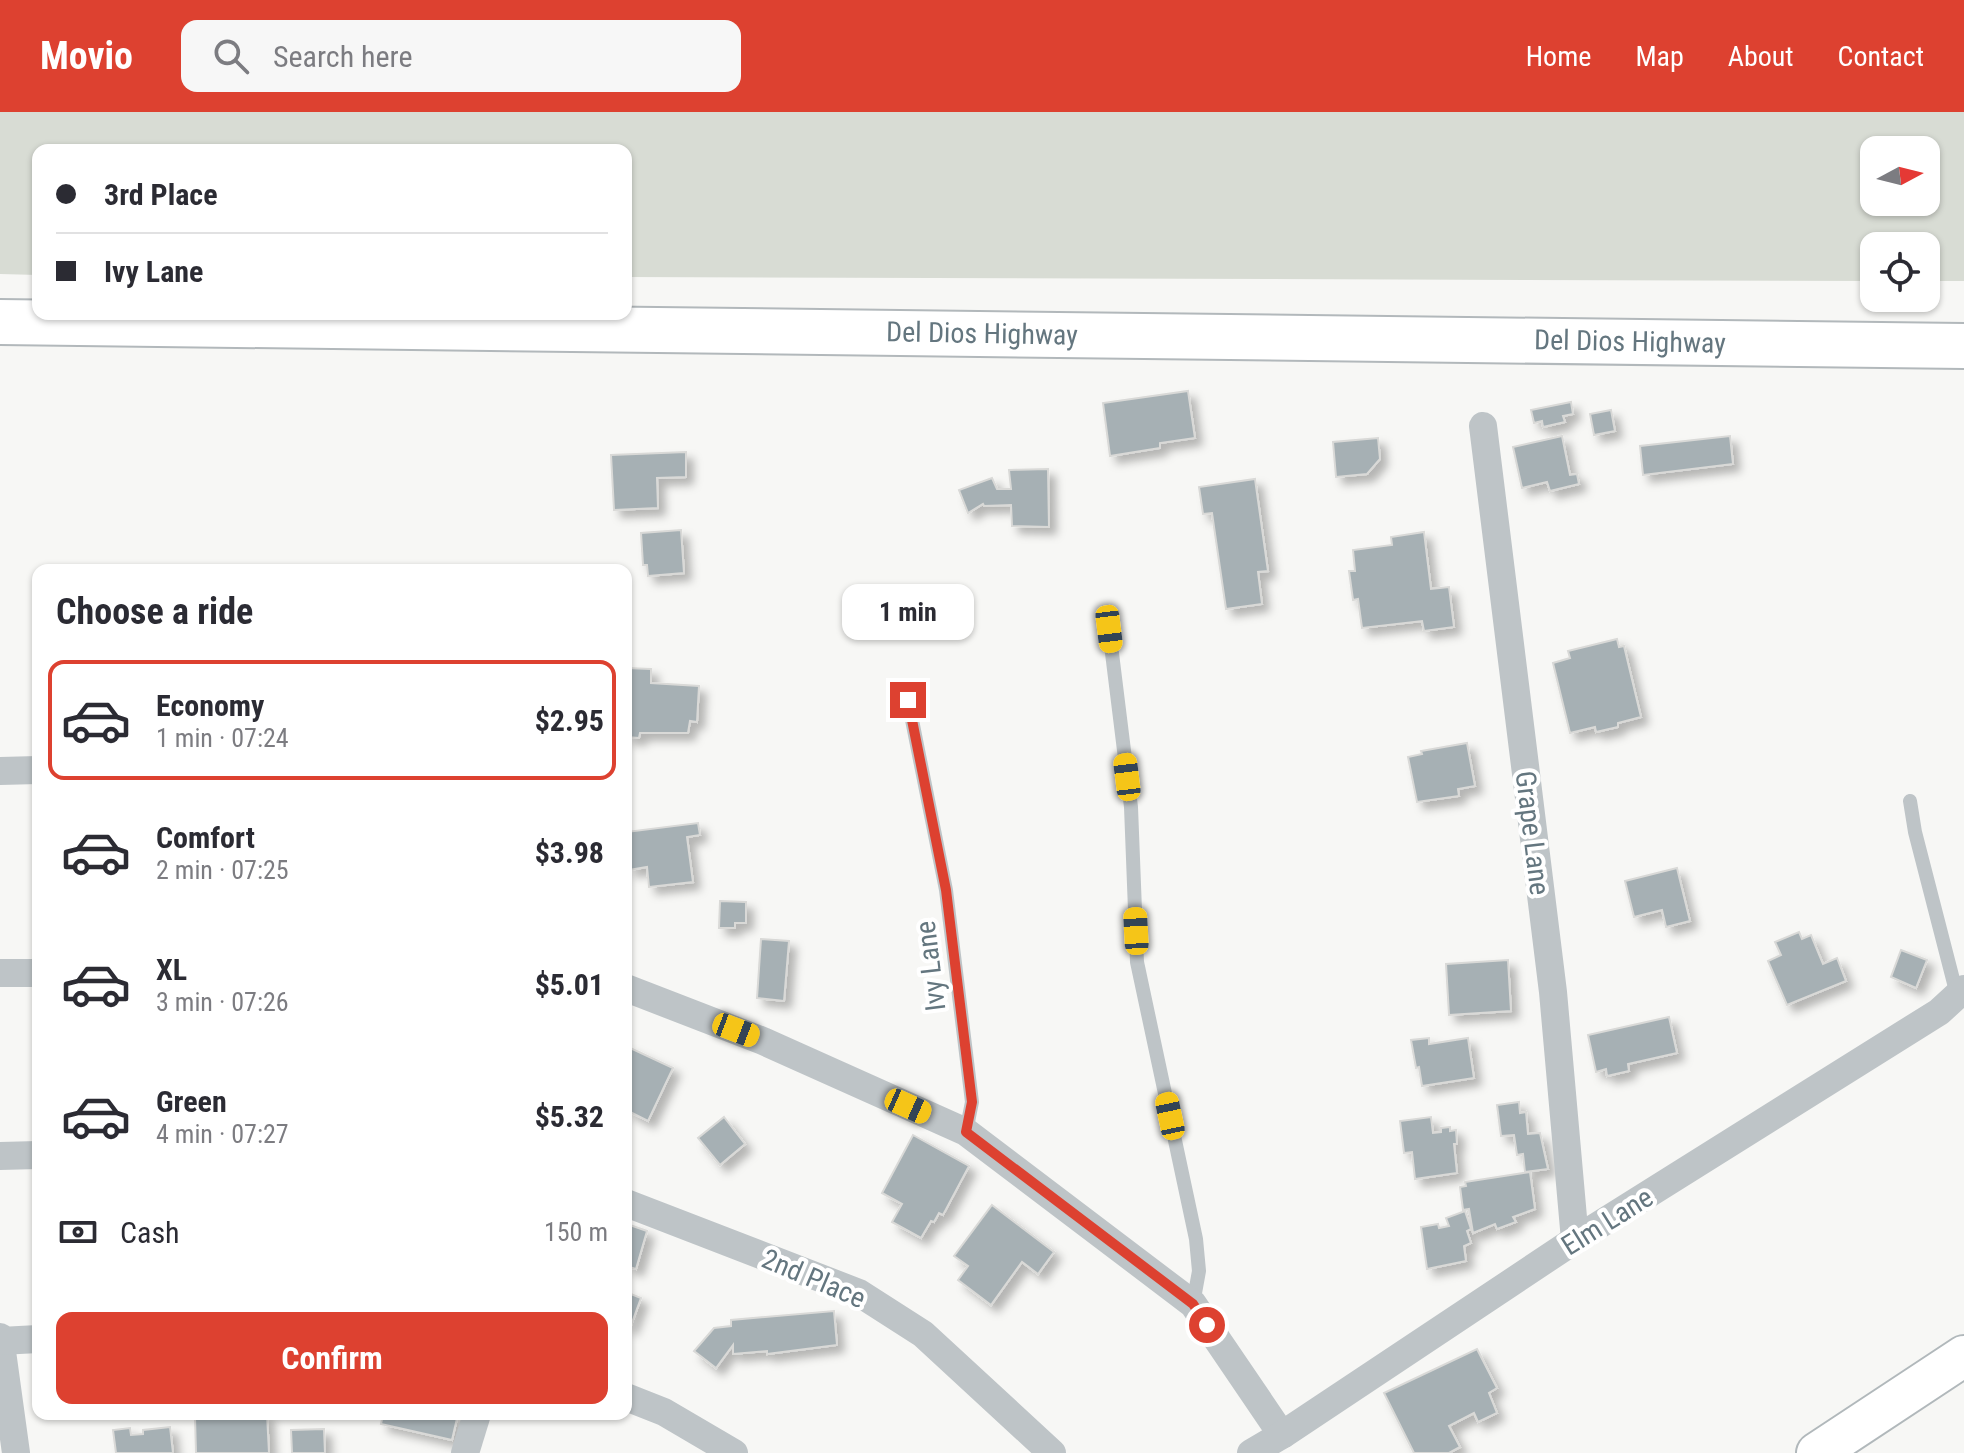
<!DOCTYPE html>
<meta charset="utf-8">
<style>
:root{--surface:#fff;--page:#f7f7f7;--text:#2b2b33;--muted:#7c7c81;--line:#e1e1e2;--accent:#dd4130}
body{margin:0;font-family:"Roboto Condensed",sans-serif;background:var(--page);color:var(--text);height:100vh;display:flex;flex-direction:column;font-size:30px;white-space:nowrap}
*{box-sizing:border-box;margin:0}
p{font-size:26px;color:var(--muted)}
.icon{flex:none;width:44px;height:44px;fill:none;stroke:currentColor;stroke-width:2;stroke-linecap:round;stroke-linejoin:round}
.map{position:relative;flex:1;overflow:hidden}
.details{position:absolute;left:32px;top:452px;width:600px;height:856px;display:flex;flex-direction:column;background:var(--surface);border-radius:16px;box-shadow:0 2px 6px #0004}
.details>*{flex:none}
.hud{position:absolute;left:32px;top:32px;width:600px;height:176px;border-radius:16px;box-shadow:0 2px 6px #0004;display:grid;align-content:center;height:176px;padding:0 24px;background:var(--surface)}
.needle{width:52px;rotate:83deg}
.tools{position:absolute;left:1860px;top:24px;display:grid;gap:16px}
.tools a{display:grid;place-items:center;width:80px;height:80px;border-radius:16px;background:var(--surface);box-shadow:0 2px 6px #0004;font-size:40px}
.end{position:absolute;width:36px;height:36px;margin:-18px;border:10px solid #dd4130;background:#fff;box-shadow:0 0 0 4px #fff}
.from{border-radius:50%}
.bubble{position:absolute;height:56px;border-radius:16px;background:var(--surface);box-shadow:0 2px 6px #0004;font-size:26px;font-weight:700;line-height:56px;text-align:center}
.car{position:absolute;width:24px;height:48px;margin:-24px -12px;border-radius:10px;box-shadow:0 0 6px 2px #0007;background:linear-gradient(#f5c518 24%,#345 0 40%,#f5c518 0 76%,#345 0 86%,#f5c518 0)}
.hud b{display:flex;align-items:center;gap:28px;height:76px;font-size:30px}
.hud b+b{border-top:2px solid var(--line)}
.hud i{width:20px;height:20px;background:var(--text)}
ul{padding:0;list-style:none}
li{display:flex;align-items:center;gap:24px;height:120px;margin:0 16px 12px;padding:0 8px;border:4px solid transparent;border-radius:16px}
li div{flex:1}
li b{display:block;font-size:30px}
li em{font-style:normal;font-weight:700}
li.active{border-color:var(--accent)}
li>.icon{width:72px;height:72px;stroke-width:1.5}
h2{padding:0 24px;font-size:36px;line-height:96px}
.pay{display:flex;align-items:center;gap:20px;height:88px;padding:0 24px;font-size:30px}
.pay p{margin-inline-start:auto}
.primary-button{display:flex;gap:16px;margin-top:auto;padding:16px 24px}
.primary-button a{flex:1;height:92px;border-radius:16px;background:var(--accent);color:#fff;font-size:32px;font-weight:700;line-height:92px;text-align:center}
header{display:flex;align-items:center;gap:48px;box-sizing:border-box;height:112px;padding:0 40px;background:var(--accent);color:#fff}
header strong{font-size:38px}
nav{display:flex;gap:44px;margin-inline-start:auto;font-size:28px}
.search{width:560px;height:72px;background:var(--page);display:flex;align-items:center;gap:20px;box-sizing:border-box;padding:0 28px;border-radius:16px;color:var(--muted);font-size:30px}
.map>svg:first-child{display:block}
.green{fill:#d8dcd4;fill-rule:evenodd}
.building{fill:#a6b0b4;stroke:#d9d9d7;stroke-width:2;filter:url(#shadow)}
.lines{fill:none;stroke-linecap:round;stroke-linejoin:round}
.secondary-casing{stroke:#b1b8bb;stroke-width:44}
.primary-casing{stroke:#b2b8bb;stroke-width:48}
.lane{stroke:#bec4c7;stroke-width:14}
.street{stroke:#bec4c7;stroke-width:28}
.secondary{stroke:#fff;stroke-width:40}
.primary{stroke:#fff;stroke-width:44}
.route{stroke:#dd4130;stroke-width:10}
.labels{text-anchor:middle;stroke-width:8;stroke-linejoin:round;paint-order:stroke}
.street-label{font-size:28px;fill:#64767f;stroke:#fff}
</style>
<header>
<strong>Movio</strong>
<div class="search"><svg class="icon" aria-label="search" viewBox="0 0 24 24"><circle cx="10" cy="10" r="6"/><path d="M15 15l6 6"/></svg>Search here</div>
<nav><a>Home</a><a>Map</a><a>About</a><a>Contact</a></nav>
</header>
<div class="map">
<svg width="1964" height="1341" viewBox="0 0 1964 1341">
<defs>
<filter id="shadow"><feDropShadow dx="7" dy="7" stdDeviation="4" flood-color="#0004"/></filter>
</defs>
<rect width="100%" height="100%" fill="#f7f7f5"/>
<!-- green -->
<path class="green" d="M0,0H1964V169H1926V134H1874V169L626,165V38H38V163L0,162ZM1874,38H1926V90H1874Z"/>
<!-- building -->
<g class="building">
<path d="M1188,279L1195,326L1160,331V336L1110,344L1103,291Z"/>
<path d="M1571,290L1573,302L1563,304L1565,310L1543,315L1542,309L1534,311L1531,298Z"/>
<path d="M1611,298L1615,319L1594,323L1590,302Z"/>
<path d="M1562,324L1570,363L1577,362L1579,372L1550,379L1547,370L1522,376L1513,335Z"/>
<path d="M1730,324L1733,352L1643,363L1640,334Z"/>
<path d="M1378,326L1380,347L1367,362L1336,365L1333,330Z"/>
<path d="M686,340V365L657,366L658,396L614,398L611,343Z"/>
<path d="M1048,357L1049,415L1012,414L1011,393L984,394L983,392L968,401L959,378L992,366L997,377H1011L1009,358Z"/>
<path d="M1255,367L1268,459L1258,460L1262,492L1226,497L1212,401L1203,402L1199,375Z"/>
<path d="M681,418L684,461L648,464L647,453H643L641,421Z"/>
<path d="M1424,420L1431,477L1449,475L1454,515L1424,519L1422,509L1362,516L1358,487L1353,488L1349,459H1355L1353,438L1392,433L1391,425Z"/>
<path d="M1617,527L1619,535L1624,534L1641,605L1618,611V615L1596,620L1595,615L1570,621L1553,551L1570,546L1568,539Z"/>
<path d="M626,556L651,557V571L699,574L697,610L690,609L688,621H640L639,626L626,625Z"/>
<path d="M1467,631L1475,674L1458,677L1459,684L1417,690L1408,645L1422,642L1421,639Z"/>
<path d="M698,711L700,723L687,725L693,770L649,775L647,755L629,758L626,720Z"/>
<path d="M1677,756L1690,809L1666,815L1662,798L1634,805L1625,769Z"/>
<path d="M720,789L746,790V811H735V816H719Z"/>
<path d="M1799,820L1802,827L1811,823L1823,852L1837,846L1846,869L1787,893L1768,849L1781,843L1775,830Z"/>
<path d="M761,827L789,829L784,889L757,886Z"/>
<path d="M1901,838L1927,848L1916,876L1891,865Z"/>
<path d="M1508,848L1511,899L1449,903L1446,852Z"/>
<path d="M1669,905L1677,941L1628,952L1629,959L1607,964L1606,957L1596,960L1588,923Z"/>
<path d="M1429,926V932L1468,926L1474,966L1422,974L1419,955L1416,956L1411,928Z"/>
<path d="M626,934L673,956L648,1009L626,998L630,991L626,989Z"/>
<path d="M1519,990L1520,1001L1526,1000L1528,1022L1540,1021L1548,1057L1525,1060L1523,1042L1517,1043L1514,1023L1501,1024L1497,993Z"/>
<path d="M724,1005L745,1032L720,1053L698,1026Z"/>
<path d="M1431,1005L1433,1021L1441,1020V1016L1450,1015V1019L1456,1018L1457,1032H1454L1457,1061L1415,1067L1412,1040L1404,1041L1400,1009Z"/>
<path d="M913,1023L969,1054L943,1103L939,1101L934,1110L931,1109L921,1126L892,1110L902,1092L882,1081Z"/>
<path d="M1530,1060L1535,1097L1513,1105L1516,1110L1497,1117L1495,1112L1473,1121L1469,1097L1463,1098L1460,1075L1466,1074L1465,1070Z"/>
<path d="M992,1093L1054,1140L1038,1162L1022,1150L991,1193L958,1168L968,1154L954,1144Z"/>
<path d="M1465,1099L1471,1117L1467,1119L1471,1131L1464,1134L1466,1149L1427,1157L1421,1115L1438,1112L1439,1116L1449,1114L1446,1106Z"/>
<path d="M627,1112L647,1119L636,1157L626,1154Z"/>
<path d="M626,1180L641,1186L630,1216L626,1214Z"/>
<path d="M834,1199L837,1233L767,1242V1239L733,1242V1233L716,1256L694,1239L714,1216L731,1214V1208Z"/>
<path d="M1477,1237L1497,1276L1489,1281L1497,1301L1478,1310L1474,1301L1449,1314L1460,1335L1449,1341H1414L1384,1281Z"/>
<path d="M267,1302L269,1341H196L195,1305Z"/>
<path d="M383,1302H458L452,1328L381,1312Z"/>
<path d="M170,1315L173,1341H116L113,1318L130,1316L131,1323L143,1322V1318Z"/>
<path d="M324,1317L325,1341H292L291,1318Z"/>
</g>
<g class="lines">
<!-- secondary casing -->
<g class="secondary-casing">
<path id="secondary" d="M1817,1341L1964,1244"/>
</g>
<!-- primary casing -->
<g class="primary-casing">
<path id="primary" d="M0,210L1964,234"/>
</g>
<!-- lane -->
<g class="lane">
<path d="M1109,517L1131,695L1137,850L1196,1127L1199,1159L1193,1192"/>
<path d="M908,588L946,778L972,990L966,1020"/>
<path d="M1910,689L1915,720L1957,883"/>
</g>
<!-- street -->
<g class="street">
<path d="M1483,314L1553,880L1575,1128"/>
<path d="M0,659L38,658"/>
<path d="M0,861H38"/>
<path d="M626,876L763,929L966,1020L1193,1192L1282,1323"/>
<path d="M0,1044L38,1043"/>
<path d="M626,1091L859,1181L923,1222L1052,1341"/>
<path d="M0,1225L16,1341"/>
<path d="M0,1229L38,1227"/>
<path d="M626,1285L664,1300L734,1341"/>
<path d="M465,1341L477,1302"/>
<path d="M1251,1341L1282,1323L1575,1128L1939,900L1964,877"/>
</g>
<!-- secondary -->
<use href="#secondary" class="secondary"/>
<!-- primary -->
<use href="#primary" class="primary"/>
</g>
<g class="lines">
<!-- route -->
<path class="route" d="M908,588L946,778L972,990L966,1020L1193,1192L1207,1213"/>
</g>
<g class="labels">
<!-- street labels -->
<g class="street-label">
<text transform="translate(982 221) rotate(1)" y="10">Del Dios Highway</text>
<text transform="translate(1630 229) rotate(1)" y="10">Del Dios Highway</text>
<text transform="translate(1533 721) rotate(83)" y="10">Grape Lane</text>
<text transform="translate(930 854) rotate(-97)" y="10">Ivy Lane</text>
<text transform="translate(1607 1109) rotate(-32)" y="10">Elm Lane</text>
<text transform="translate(814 1166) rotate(23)" y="10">2nd Place</text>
</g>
</g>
</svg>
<div class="tools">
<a><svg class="needle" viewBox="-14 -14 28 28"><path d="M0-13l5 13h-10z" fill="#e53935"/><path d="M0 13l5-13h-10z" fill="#7c7c81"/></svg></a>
<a><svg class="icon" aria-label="locate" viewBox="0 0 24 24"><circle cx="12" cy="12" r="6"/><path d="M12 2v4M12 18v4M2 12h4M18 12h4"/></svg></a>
</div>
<i class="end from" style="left:1207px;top:1213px"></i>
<i class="end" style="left:908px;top:588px"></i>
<div class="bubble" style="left:842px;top:472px;width:132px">1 min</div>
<i class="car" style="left:1109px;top:517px;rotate:173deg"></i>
<i class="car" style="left:1127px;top:665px;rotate:353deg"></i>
<i class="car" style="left:1136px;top:819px;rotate:357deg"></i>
<i class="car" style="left:736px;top:918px;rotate:111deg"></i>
<i class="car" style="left:908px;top:994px;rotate:114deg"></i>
<i class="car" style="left:1170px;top:1004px;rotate:348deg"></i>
<div class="hud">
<b><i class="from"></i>3rd Place</b>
<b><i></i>Ivy Lane</b>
</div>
<section class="details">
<h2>Choose a ride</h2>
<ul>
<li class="active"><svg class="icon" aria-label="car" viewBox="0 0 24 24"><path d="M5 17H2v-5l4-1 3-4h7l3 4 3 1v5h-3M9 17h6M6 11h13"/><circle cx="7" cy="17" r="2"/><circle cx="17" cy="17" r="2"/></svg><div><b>Economy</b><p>1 min · 07:24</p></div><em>$2.95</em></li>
<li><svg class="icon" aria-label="car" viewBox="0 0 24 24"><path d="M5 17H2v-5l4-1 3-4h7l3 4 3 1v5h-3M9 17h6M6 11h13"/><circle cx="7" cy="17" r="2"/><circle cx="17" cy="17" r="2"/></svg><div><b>Comfort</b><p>2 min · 07:25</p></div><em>$3.98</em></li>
<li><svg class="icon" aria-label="car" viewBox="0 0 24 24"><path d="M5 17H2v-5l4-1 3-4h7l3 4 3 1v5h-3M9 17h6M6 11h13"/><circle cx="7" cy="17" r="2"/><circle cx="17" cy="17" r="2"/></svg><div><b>XL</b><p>3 min · 07:26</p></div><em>$5.01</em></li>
<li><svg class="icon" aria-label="car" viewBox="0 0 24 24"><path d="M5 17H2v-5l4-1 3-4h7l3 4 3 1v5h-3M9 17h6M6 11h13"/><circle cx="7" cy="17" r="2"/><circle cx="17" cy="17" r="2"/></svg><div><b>Green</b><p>4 min · 07:27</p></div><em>$5.32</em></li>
</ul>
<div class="pay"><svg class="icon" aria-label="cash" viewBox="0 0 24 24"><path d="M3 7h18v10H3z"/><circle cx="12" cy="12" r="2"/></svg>Cash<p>150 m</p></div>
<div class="primary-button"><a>Confirm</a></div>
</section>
</div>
